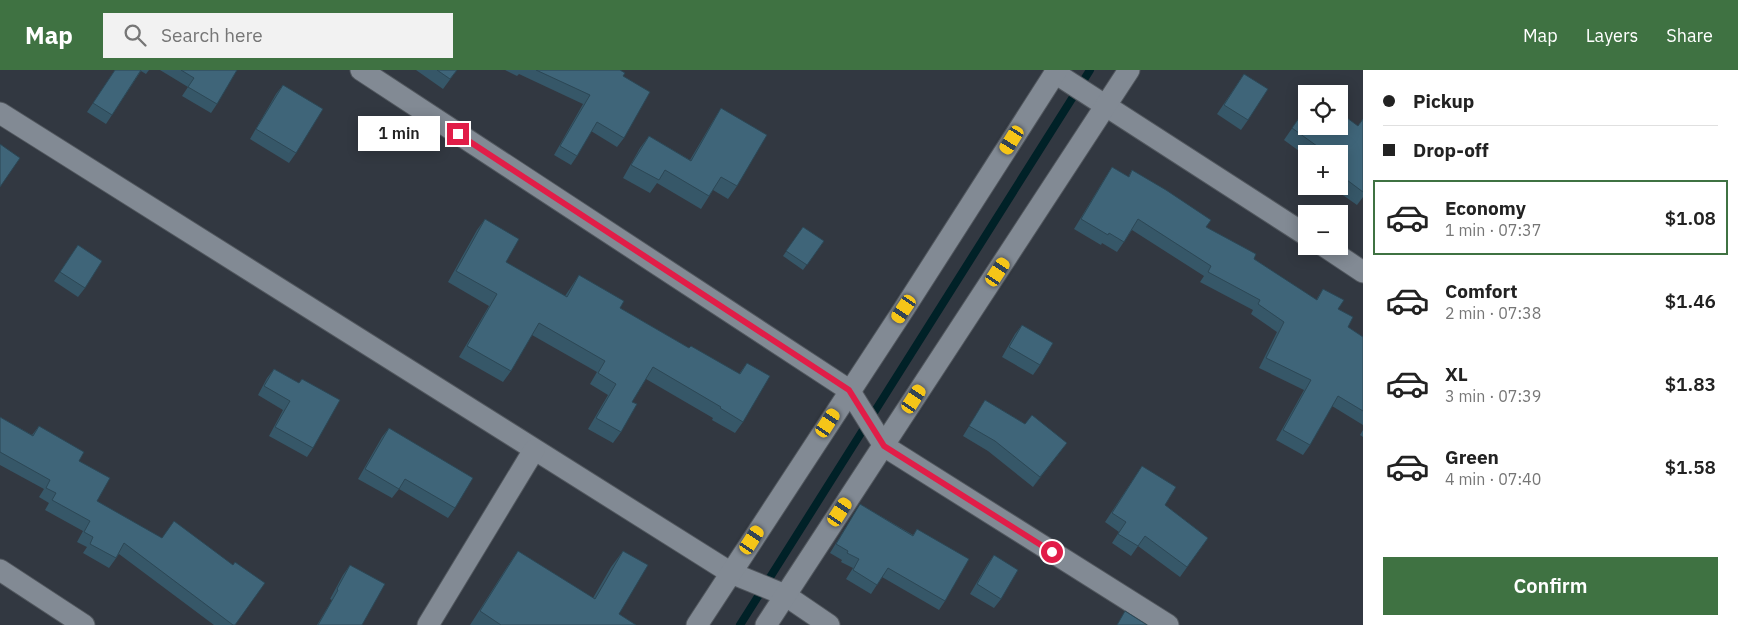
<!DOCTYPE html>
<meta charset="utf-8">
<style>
:root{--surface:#fff;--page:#f2f2f2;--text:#222;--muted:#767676;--line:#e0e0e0;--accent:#3f7242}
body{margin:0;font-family:"IBM Plex Sans",sans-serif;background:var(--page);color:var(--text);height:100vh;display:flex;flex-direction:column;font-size:19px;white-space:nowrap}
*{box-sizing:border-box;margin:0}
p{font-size:16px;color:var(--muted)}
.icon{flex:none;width:28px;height:28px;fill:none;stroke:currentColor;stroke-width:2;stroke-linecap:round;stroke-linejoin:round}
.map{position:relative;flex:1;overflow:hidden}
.panel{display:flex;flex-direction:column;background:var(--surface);width:375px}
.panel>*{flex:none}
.banner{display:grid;align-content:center;height:110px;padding:0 20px;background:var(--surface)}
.fabs{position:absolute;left:1298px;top:15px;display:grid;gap:10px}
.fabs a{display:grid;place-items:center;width:50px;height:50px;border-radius:0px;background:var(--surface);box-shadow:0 2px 12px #0003;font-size:25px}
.end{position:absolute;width:22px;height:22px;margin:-11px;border:6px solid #e11d48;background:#fff;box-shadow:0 0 0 2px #fff}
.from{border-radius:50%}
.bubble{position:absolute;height:35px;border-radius:0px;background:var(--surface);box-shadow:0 2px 12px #0003;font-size:16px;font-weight:600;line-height:35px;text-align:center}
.car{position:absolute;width:15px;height:30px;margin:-15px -8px;border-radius:6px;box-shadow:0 0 4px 1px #0007;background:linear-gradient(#f5c518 24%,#345 0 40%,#f5c518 0 76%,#345 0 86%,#f5c518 0)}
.banner b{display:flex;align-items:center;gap:18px;height:48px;font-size:19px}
.banner b+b{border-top:1px solid var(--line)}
.banner i{width:12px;height:12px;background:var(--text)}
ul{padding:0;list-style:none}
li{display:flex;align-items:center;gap:15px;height:75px;margin:0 10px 8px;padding:0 10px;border:2px solid transparent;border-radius:0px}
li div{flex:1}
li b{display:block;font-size:19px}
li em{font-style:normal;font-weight:600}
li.active{border-color:var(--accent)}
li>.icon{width:45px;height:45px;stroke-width:1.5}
.cta{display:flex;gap:10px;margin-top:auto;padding:10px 20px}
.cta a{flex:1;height:58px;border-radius:0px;background:var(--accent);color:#fff;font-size:20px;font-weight:600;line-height:58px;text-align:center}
header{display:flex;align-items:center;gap:30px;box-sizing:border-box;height:70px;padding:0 25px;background:var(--accent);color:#fff}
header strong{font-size:24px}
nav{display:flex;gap:28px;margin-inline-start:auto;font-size:18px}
.search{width:350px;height:45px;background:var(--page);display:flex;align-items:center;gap:12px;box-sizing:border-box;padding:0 18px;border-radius:0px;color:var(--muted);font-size:19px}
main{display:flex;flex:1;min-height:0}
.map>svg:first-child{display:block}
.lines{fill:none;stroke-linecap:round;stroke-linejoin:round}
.stream{stroke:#002127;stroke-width:8}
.minor-casing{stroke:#51575e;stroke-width:23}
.minor{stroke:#828a94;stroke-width:21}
.wall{fill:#365768}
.shaded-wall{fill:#2c4755}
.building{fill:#3f6579;stroke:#2c4755}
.route{stroke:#e11d48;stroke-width:6}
</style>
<header>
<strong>Map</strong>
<div class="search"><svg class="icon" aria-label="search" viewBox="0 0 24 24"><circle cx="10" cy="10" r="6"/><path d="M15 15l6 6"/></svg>Search here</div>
<nav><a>Map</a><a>Layers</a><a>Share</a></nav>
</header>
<main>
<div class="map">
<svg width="1363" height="555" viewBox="0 0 1363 555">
<rect width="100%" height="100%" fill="#323841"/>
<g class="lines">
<!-- stream -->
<path class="stream" d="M740,555L1090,0"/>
<!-- minor casing -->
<g class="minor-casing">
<g id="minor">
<path d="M361,0L849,320L884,376L1168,555"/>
<path d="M1055,3L1306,165"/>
<path d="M0,43L731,503L785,525L829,555"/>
<path d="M1324,176L1363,202"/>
<path d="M0,500L84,555"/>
<path d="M428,555L534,380"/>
<path d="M697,555L904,239L1057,0"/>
<path d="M766,555L1129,0"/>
</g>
</g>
<!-- minor -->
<use href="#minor" class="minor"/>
</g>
<!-- wall -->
<g class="wall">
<path d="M115,0H149L146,4L141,1L106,54L87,42Z"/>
<path d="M160,0H237L217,34L211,43L182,26L188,17Z"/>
<path d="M416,0H457L443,19Z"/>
<path d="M505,0H620L623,6L624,68L617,77L591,61L577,86L571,95L554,85L583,34L519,4L517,6Z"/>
<path d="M1244,4L1248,50L1241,60L1217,44Z"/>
<path d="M283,15L296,83L289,93L250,69L276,24Z"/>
<path d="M721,38L737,116L728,129L713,120L701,139L657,113L650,123L623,108L640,78L649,66L690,90L713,51Z"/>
<path d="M1306,38L1358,56L1363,49V127L1357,135L1330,116H1339V84H1306V86L1284,70Z"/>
<path d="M1112,97L1128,107L1132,100L1206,157L1316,230L1323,219L1338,239L1348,257L1363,267V355L1332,336L1310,375L1303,385L1276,370L1304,320L1259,298L1277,262L1251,244L1253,240L1200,212L1204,206L1132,160L1117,182L1102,173L1101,175L1074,159L1105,108Z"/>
<path d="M485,149L506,192L565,226L579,205L620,238L689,278L739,304L747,293L743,352L735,363L712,350L713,348L646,309L632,332L621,362L613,373L588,359L608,325L590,314L597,302L532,265L511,301L503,312L459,287L489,236L448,212L477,160Z"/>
<path d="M803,157L824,171L803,200L783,186Z"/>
<path d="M78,175L85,218L78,227L54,211Z"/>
<path d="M1022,255L1040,295L1033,305L1002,287L1015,264Z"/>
<path d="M274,299L299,313L302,309L313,378L307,387L269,366L283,340L258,325L267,308Z"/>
<path d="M985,330L1025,354L1067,373L1033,417L988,381L963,366Z"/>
<path d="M0,347L32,365L39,356L79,391L97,431L235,555H214L119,484L109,498L83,483L87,477L77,472L83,461L45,440L49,433L39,427L44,419L0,395Z"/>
<path d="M389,358L455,438L448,448L399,419L392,428L358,409L382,367Z"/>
<path d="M1363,360V367L1360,365Z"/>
<path d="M1142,396L1165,435L1208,468L1180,507L1138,476L1131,486L1112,473L1119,462L1105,452Z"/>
<path d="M860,434L913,465L917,459L945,531L939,540L882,507L871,524L846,509L853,498L841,492L842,490L830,483Z"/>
<path d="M518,481L593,528L611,497L623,481L619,544L636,555H470L507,497Z"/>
<path d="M994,485L1001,529L994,538L970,524L987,495Z"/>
<path d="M350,495L362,555H317L332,530L330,529L343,505Z"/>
</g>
<!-- shaded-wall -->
<path class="shaded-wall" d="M1067,373L1060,382L1033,417L1040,407Z"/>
<!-- building -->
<g class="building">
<path d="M115,0H141L112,45L93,33Z"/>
<path d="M181,0H237L217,34L188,17L194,8Z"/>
<path d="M437,0H457L450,9Z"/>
<path d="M536,0H620L625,3L623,6L650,22L624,68L597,52L577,86L560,76L590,25Z"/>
<path d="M1244,4L1268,19L1248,50L1224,35Z"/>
<path d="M283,15L323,39L296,83L256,59Z"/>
<path d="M721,38L767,65L737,116L721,107L709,126L665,100L659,110L631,95L649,66L691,91Z"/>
<path d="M1306,38V56H1339V42L1358,56L1363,49V122L1339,104V84H1328L1292,58Z"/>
<path d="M0,74L20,88L0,117Z"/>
<path d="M1112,97L1129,107L1132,100L1166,120L1211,150L1206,157L1256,184L1254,189L1317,230L1323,219L1344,230L1338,239L1353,247L1348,257L1363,267V341L1338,326L1310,375L1283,360L1311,310L1266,288L1284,252L1258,234L1260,230L1208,202L1211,196L1138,149L1124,172L1109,163L1108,165L1081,149Z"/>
<path d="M485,149L519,169L506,192L567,227L579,205L624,231L620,238L689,278L691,276L740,304L747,293L770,306L743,352L720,338L721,337L653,297L632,332L637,334L621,362L596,348L616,314L598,303L605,291L539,253L511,301L467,276L497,224L456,201Z"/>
<path d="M803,157L824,171L807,195L786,181Z"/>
<path d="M78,175L102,191L85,218L60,202Z"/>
<path d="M1022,255L1053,273L1040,295L1009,277Z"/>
<path d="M274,299L299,313L302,309L340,330L313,378L275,357L290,331L264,316Z"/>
<path d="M985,330L1025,354L1032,345L1067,373L1040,407L995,371L969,356Z"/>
<path d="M0,347L33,366L39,356L84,382L79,391L110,408L97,431L162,468L174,451L233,495L235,492L265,513L235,555H233L124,473L116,488L90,474L93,467L84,462L90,451L52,430L56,423L46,418L50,410L0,382Z"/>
<path d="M389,358L473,408L455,438L405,409L399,419L365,399Z"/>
<path d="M1142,396L1176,417L1165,435L1208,468L1187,497L1145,466L1138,476L1118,464L1126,452L1112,443Z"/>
<path d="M860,434L913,466L917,459L969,489L945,531L888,498L877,515L853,500L859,489L847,483L848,481L836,474Z"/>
<path d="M518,481L595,529L623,481L648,495L619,544L636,555H501L480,541Z"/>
<path d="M994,485L1018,500L1001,529L977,514Z"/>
<path d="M350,495L385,514L362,555H318L338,520L337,519Z"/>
<path d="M1125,541L1147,555H1117Z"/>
</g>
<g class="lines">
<!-- route -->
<path class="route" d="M458,64L849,320L884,376L1052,482"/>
</g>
</svg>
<div class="fabs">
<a><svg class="icon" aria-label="locate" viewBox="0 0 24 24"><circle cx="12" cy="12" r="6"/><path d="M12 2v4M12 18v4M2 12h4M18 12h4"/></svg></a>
<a>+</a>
<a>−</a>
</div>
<i class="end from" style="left:1052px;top:482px"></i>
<i class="end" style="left:458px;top:64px"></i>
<div class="bubble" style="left:358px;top:46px;width:82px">1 min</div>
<i class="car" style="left:1012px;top:70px;rotate:212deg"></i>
<i class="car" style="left:998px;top:202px;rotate:33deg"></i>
<i class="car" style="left:904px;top:239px;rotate:214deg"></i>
<i class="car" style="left:914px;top:329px;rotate:33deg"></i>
<i class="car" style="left:828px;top:353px;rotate:33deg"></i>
<i class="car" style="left:840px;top:442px;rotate:33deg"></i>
<i class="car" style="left:752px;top:470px;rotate:33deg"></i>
</div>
<section class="panel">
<div class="banner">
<b><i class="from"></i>Pickup</b>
<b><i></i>Drop-off</b>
</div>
<ul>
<li class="active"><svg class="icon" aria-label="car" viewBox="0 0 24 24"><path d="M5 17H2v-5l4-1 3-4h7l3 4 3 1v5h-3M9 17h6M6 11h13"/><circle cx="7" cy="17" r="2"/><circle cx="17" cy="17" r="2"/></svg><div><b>Economy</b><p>1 min · 07:37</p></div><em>$1.08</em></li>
<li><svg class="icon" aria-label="car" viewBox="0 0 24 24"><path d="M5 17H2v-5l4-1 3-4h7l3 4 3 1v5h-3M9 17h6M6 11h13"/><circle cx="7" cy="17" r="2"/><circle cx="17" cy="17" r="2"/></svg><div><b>Comfort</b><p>2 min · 07:38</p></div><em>$1.46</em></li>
<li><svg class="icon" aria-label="car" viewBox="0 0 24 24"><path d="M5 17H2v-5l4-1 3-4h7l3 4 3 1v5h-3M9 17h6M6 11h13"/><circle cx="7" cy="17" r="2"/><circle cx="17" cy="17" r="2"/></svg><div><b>XL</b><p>3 min · 07:39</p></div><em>$1.83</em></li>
<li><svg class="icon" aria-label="car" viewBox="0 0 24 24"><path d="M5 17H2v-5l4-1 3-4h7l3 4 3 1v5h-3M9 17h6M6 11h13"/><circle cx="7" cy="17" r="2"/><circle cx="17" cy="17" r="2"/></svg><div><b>Green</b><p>4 min · 07:40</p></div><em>$1.58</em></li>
</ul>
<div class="cta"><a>Confirm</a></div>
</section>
</main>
